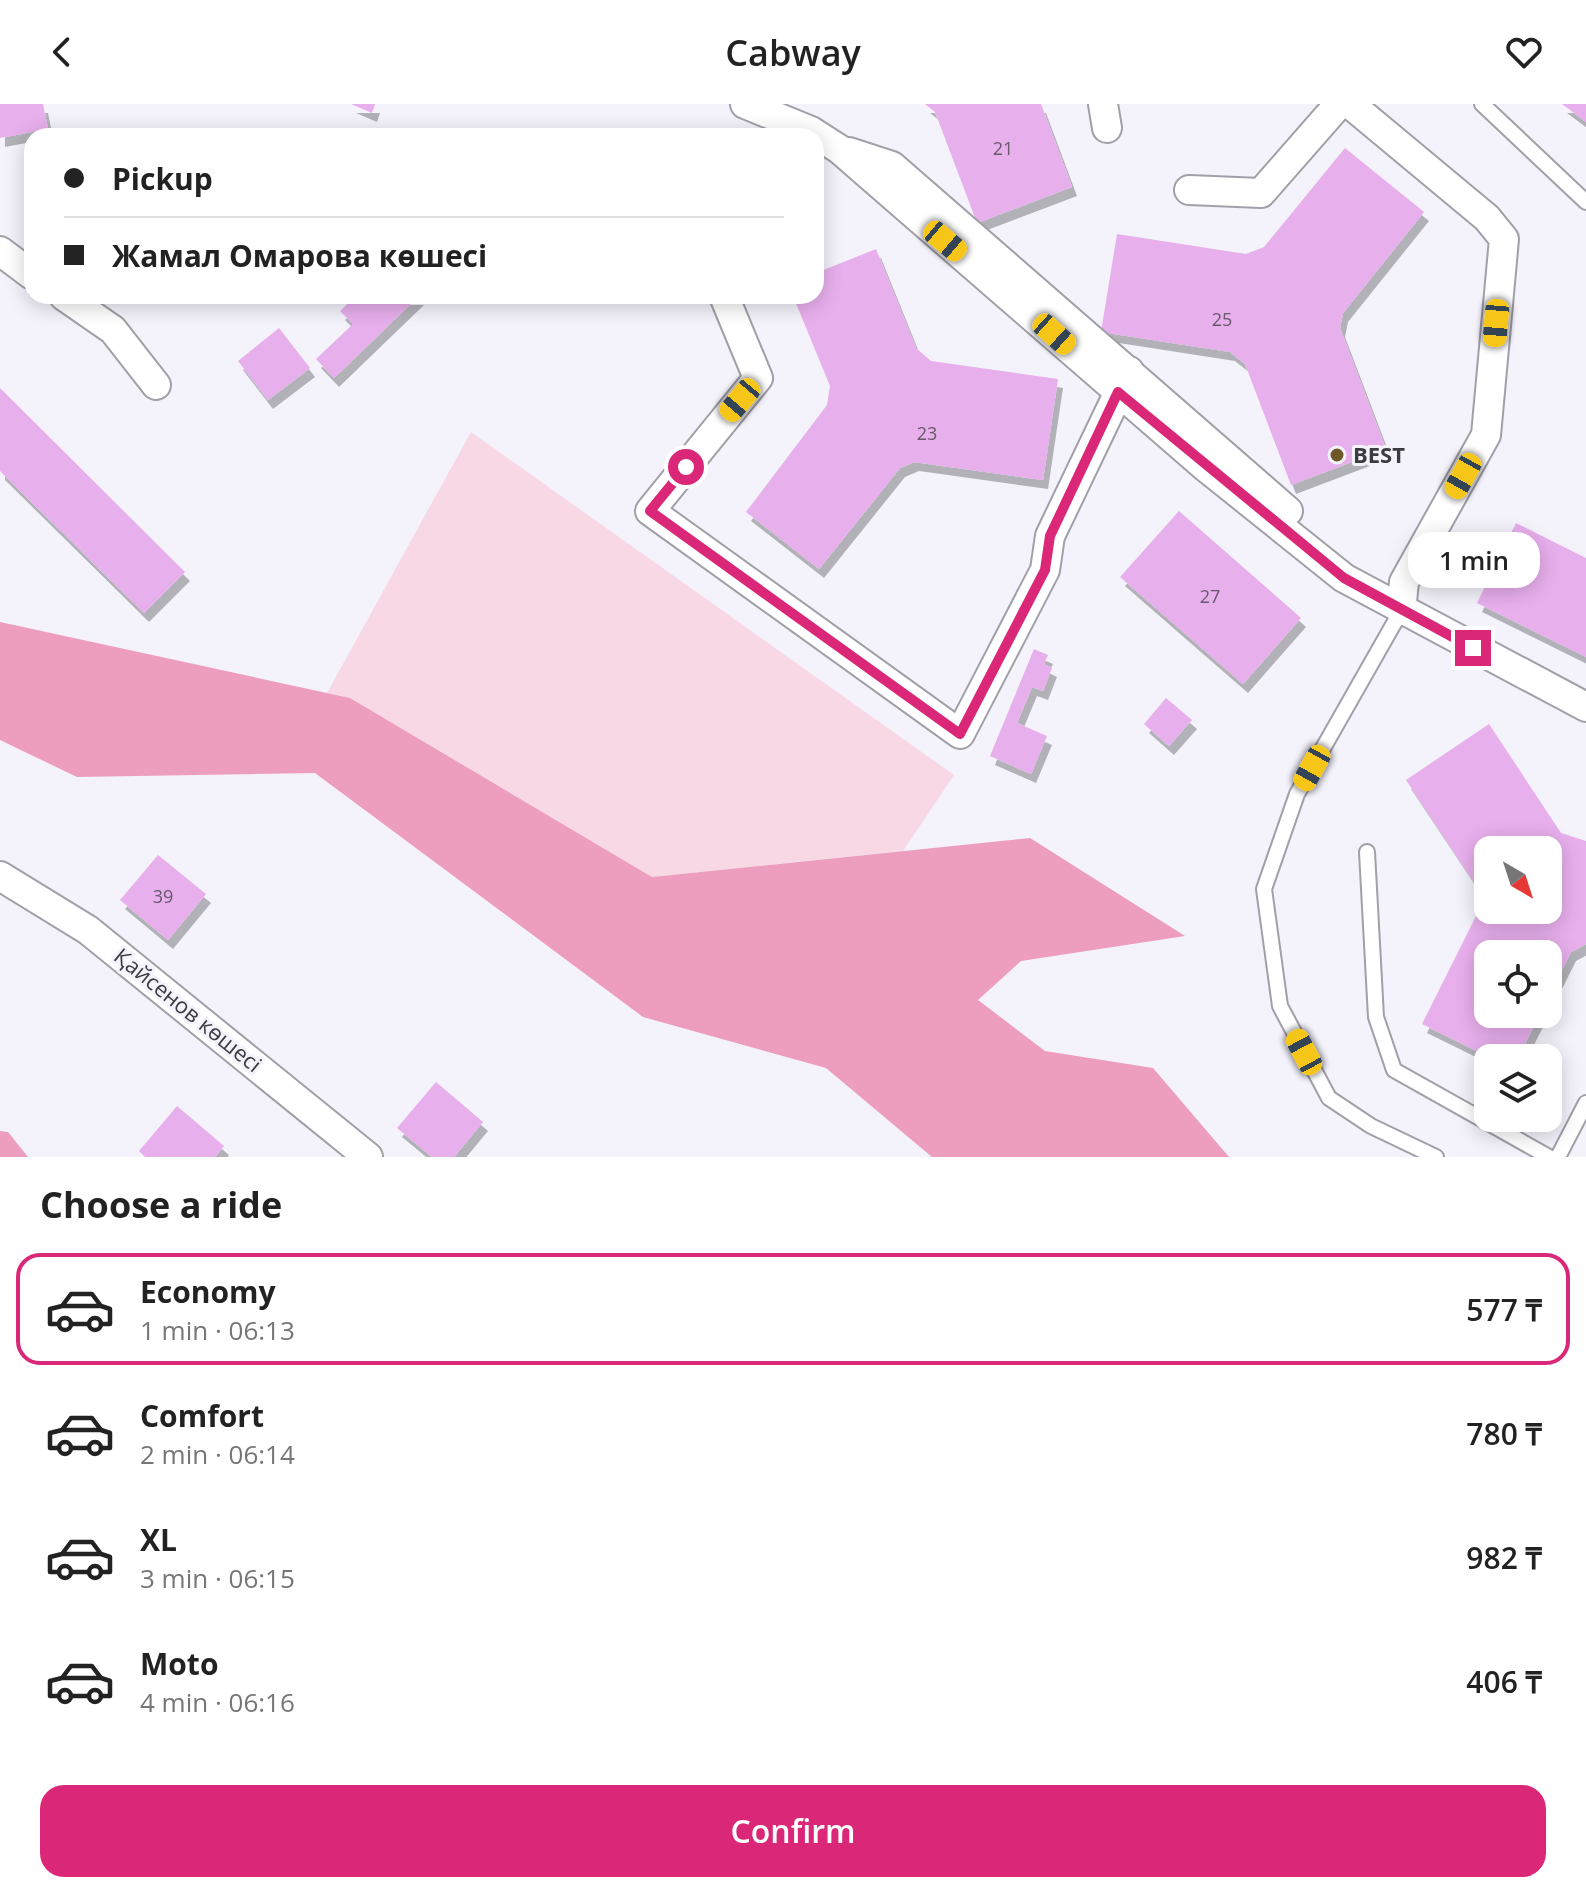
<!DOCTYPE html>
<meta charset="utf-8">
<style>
:root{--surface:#fff;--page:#f2f2f2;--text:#222;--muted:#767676;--line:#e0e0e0;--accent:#db2777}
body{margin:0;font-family:"Open Sans",sans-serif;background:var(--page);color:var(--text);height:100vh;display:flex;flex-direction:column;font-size:30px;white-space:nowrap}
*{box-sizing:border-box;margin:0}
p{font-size:26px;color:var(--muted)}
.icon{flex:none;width:44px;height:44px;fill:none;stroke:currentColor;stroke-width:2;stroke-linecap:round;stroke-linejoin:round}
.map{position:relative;height:1053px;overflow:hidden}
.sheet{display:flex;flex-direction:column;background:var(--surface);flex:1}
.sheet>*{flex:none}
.guide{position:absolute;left:24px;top:24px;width:800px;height:176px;border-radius:24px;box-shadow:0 4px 20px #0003;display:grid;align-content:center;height:176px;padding:0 40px;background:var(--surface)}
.needle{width:52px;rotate:141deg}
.fabs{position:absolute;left:1474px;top:732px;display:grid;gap:16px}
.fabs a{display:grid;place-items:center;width:88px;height:88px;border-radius:16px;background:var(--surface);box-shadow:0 4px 20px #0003;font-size:40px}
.end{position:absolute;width:36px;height:36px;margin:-18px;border:10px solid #db2777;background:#fff;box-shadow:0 0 0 4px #fff}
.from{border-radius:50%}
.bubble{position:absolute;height:56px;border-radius:24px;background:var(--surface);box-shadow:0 4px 20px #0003;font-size:26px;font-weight:600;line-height:56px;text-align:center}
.car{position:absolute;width:24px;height:48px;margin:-24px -12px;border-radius:10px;box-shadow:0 0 6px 2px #0007;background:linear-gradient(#f5c518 24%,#345 0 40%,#f5c518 0 76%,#345 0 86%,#f5c518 0)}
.guide b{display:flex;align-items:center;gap:28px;height:76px;font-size:30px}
.guide b+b{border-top:2px solid var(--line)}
.guide i{width:20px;height:20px;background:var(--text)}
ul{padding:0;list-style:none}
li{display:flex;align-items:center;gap:24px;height:112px;margin:0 16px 12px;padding:0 24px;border:4px solid transparent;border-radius:24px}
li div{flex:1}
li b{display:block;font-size:30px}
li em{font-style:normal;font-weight:600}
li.current{border-color:var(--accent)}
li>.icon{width:72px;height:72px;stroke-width:1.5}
h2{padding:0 40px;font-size:36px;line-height:96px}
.action{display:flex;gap:16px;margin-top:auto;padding:16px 40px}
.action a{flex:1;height:92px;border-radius:24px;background:var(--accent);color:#fff;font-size:32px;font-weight:600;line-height:92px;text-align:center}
header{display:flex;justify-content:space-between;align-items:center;height:104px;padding:0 40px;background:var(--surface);font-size:36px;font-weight:600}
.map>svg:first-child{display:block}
.green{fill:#f8d8e4}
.forest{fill:#ed9dbe}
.building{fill:#e8afed;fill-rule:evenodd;filter:url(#shadow)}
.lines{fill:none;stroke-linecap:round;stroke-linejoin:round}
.service-casing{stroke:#a1a0a8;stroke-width:18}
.minor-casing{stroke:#a1a0a8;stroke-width:32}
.service{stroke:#fff;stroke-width:14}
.minor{stroke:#fff;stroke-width:28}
.route{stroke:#db2777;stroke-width:10}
.poi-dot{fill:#6f5828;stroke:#f4f2fb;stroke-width:3}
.labels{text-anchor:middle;stroke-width:6;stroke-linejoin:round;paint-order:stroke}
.number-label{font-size:18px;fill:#67586a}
.poi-label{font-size:22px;font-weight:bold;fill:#3c3b3f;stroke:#f4f2fb;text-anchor:start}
.street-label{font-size:22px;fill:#3c3b3f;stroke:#f4f2fb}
</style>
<header><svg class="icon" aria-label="back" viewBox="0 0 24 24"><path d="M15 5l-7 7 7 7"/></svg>Cabway<svg class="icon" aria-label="heart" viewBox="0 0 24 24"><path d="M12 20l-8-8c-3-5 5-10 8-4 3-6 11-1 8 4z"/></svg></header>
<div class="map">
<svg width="1586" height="1053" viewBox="0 0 1586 1053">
<defs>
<filter id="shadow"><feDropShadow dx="5" dy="9" stdDeviation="0" flood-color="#0004"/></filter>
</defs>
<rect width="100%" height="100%" fill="#f4f2fb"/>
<!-- green -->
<path class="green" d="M471,328L954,671L903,747L652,773L350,594L327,589Z"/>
<!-- forest -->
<g class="forest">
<path d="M0,518L350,594L652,773L1030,734L1185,832L1021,857L978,896L1045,947L1153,964L1229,1053H932L826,964L643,913L315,669L77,673L0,636Z"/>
<path d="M0,1027L8,1028L28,1053H0Z"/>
</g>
<!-- building -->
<g class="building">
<path d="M0,0H43L48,25L0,34Z"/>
<path d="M351,0H375L372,9Z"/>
<path d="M925,0H1041L1072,83L977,119L935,8Z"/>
<path d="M1562,0H1586V18Z"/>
<path d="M1345,44L1424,108L1343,209L1340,224L1386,345L1291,381L1245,260L1230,248L1101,228L1117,130L1246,150L1264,143Z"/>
<path d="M876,145L916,244L931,257L1058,275L1043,376L914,358L900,364L819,465L746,408L827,301L830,282L793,192H816V169Z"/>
<path d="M356,192H419L334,274L316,255L353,220L340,207Z"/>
<path d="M279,224L310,264L268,296L238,257Z"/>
<path d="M0,284L185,468L144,509L0,367Z"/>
<path d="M1179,407L1301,514L1243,580L1120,473Z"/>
<path d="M1516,419L1586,454V553L1477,499Z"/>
<path d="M1034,545L1048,551L1044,560L1052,564L1043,587L1032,583L1017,619L1047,632L1031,670L990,652Z"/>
<path d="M1166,594L1192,616L1169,642L1144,620Z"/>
<path d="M1489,620L1561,729L1586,737V840L1571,848L1548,894V850H1488V910H1540L1518,954H1491L1422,920L1480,804L1478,784L1406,676ZM1488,746H1548V806H1488Z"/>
<path d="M158,751L206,790L168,836L120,796Z"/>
<path d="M436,978L483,1018L454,1053H432L397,1024Z"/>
<path d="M177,1002L224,1042L215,1053H145L139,1047Z"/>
</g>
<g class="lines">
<!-- service casing -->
<g class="service-casing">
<g id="service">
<path d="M1482,0L1586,98"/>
<path d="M1401,507L1297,690L1264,785L1280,902L1329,994L1371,1022L1436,1053"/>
<path d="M1367,748L1376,913L1394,966L1549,1053"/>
<path d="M1558,1053L1586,999"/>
</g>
</g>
<!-- minor casing -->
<g class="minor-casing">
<g id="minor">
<path d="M745,0L811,27L839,45L1203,361L1344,474L1586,603"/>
<path d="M1103,0L1107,24"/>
<path d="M1350,0L1487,114L1504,135L1486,331L1404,478L1401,507"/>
<path d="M849,48L892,62L1288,407"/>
<path d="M1189,86L1261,89L1339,0"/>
<path d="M0,147L32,171"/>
<path d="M64,192L113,226L156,281"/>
<path d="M724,192L758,274L650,407L960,630L1045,466L1050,432L1129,267"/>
<path d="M0,772L88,826L368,1053"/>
</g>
</g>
<!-- service -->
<use href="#service" class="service"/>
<!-- minor -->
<use href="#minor" class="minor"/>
</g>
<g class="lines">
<!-- route -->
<path class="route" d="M686,363L650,407L960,630L1045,466L1050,432L1118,288L1344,474L1473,544"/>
</g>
<!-- markers -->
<circle class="poi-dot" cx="1337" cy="351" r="8"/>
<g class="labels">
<!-- number labels -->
<g class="number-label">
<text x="1003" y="51">21</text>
<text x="1222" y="222">25</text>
<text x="927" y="336">23</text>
<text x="1210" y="499">27</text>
<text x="163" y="799">39</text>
</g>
<!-- poi labels -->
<g class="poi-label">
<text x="1353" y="359">BEST</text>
</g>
<!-- street labels -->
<g class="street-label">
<text transform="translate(188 906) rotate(39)" y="8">Қайсенов көшесі</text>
</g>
</g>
</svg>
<div class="fabs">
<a><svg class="needle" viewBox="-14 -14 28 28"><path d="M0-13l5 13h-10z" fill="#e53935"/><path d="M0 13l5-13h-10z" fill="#767676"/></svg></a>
<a><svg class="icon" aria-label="locate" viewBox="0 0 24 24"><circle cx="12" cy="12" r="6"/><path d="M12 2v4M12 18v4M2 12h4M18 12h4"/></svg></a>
<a><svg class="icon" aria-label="layers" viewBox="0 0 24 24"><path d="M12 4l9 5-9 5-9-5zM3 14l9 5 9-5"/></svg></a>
</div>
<i class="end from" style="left:686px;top:363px"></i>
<i class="end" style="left:1473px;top:544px"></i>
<div class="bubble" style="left:1408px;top:428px;width:132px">1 min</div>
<i class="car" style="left:945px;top:137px;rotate:130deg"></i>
<i class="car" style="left:1496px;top:219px;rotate:185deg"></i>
<i class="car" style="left:1054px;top:230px;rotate:132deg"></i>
<i class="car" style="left:740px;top:296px;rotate:220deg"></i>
<i class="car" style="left:1463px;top:372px;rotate:209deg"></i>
<i class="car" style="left:1312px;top:664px;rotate:209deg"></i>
<i class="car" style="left:1304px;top:948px;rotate:332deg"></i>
<div class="guide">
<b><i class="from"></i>Pickup</b>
<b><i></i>Жамал Омарова көшесі</b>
</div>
</div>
<section class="sheet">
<h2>Choose a ride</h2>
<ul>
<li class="current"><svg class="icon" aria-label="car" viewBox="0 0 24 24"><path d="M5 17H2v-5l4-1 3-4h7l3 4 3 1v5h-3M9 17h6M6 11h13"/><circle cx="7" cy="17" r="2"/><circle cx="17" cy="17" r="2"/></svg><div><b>Economy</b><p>1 min · 06:13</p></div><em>577 ₸</em></li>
<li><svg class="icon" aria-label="car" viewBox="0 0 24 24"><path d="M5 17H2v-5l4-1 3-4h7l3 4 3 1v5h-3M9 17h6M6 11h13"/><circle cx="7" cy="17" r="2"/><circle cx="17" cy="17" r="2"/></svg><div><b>Comfort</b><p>2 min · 06:14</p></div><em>780 ₸</em></li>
<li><svg class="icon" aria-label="car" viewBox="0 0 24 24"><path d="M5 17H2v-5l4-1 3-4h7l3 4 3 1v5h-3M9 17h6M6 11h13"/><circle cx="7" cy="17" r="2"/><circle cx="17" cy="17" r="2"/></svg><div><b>XL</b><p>3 min · 06:15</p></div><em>982 ₸</em></li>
<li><svg class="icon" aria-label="car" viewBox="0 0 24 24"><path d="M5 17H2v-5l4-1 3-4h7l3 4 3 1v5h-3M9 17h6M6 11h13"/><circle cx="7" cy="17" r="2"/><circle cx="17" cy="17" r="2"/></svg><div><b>Moto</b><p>4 min · 06:16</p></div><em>406 ₸</em></li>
</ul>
<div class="action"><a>Confirm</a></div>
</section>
